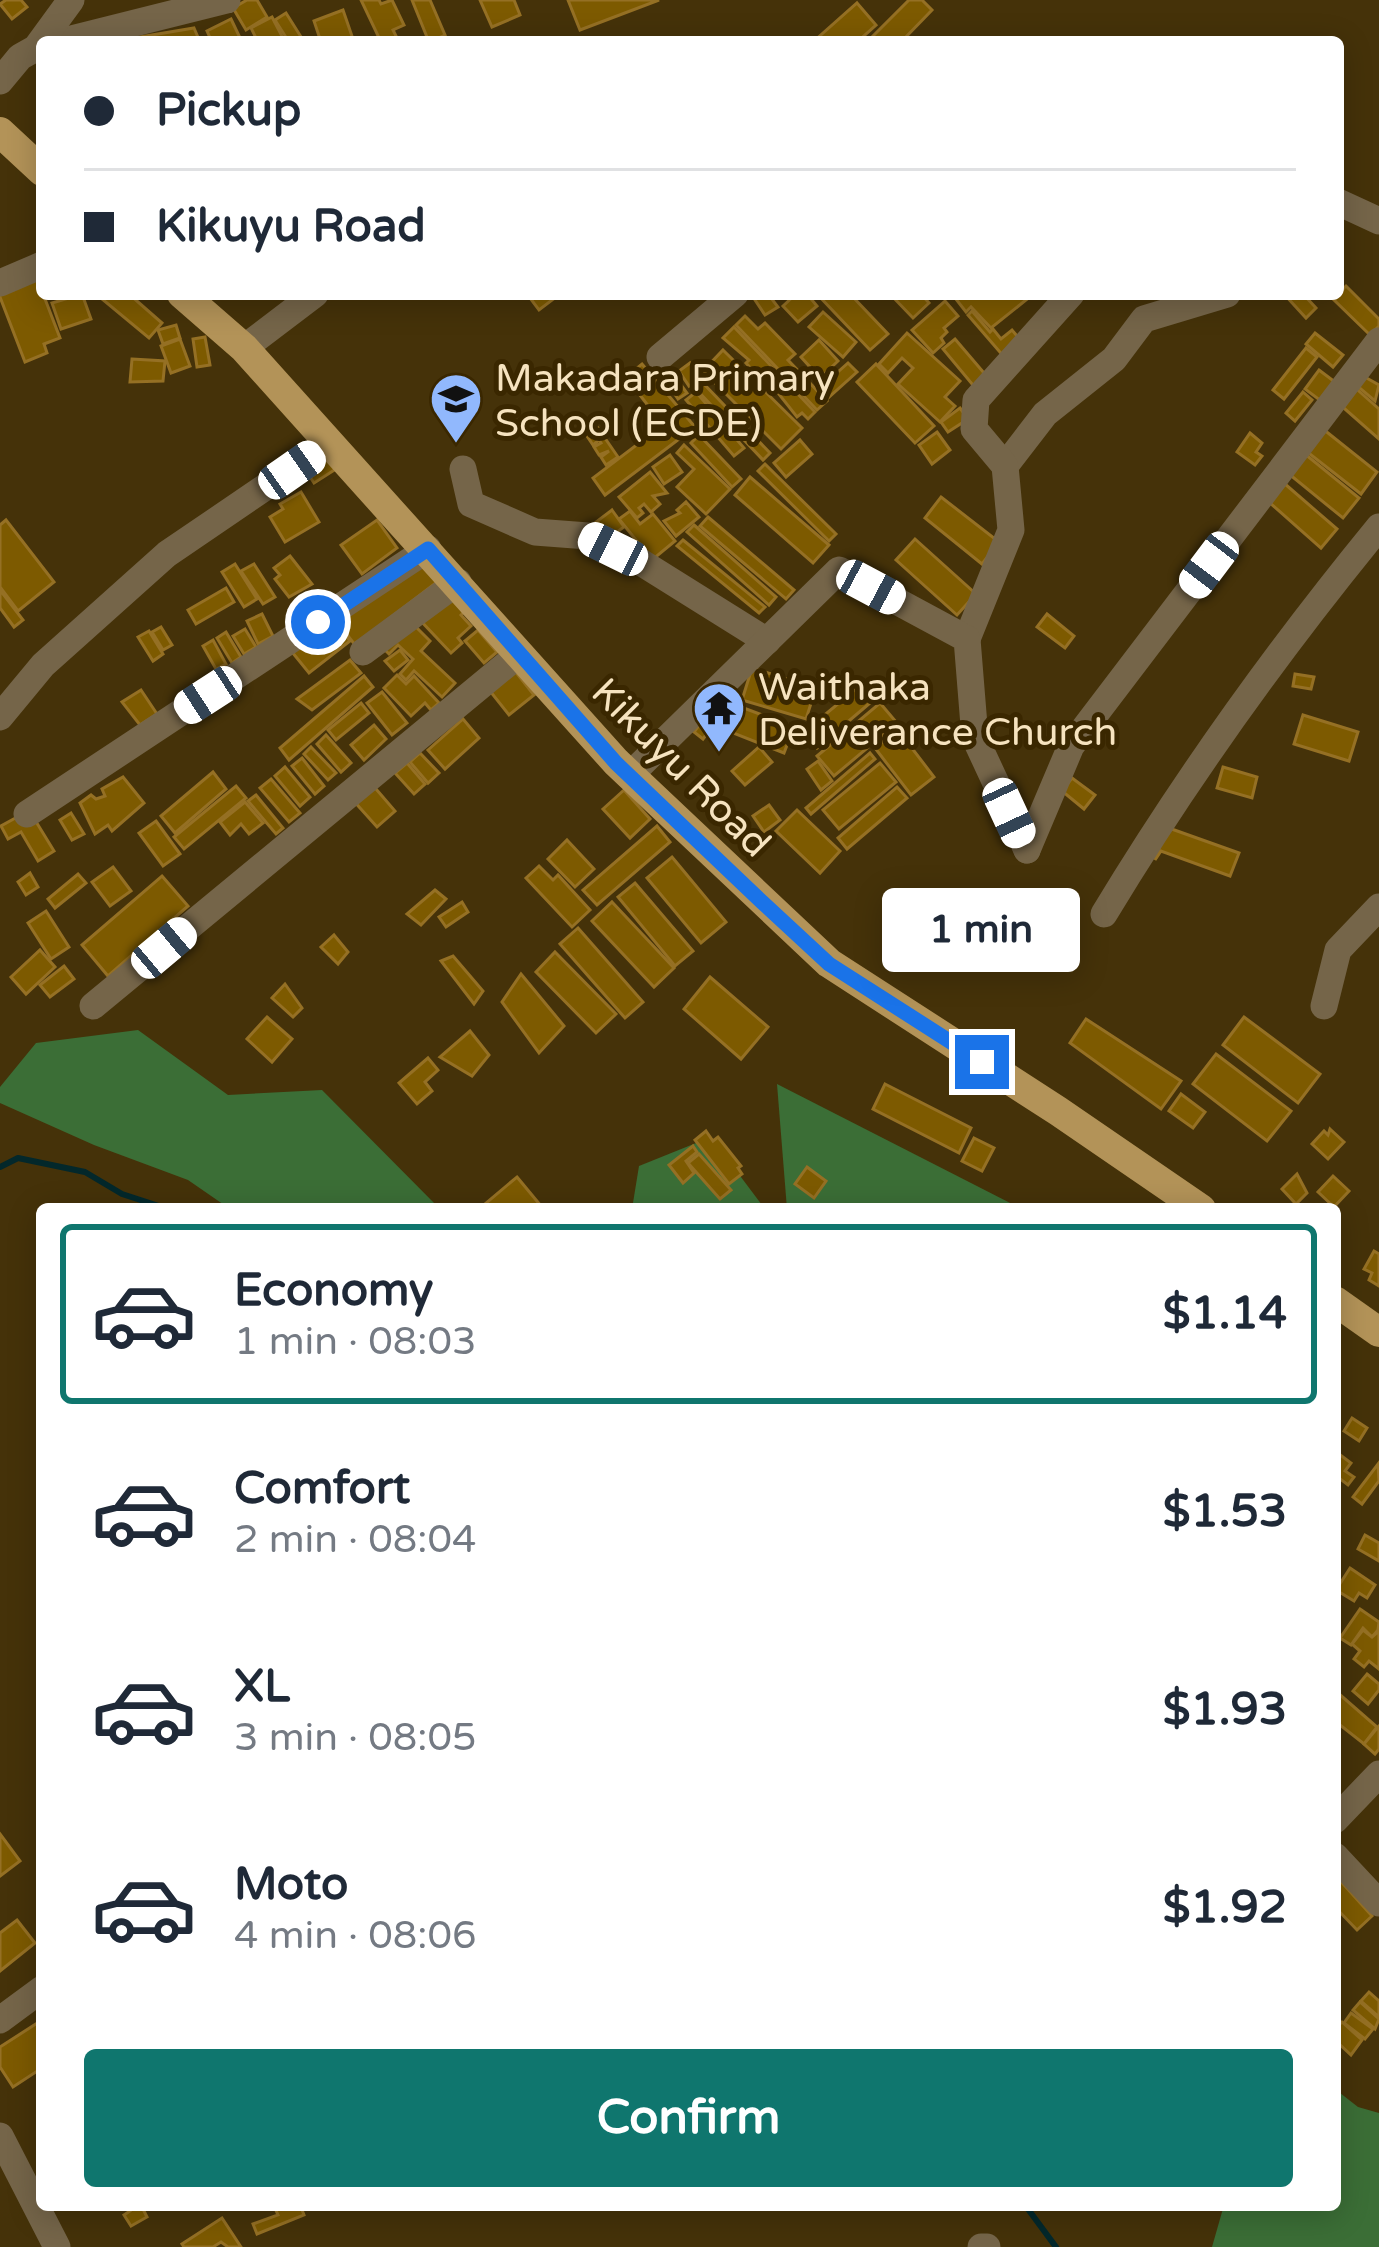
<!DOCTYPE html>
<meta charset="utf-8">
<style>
:root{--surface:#fff;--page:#f6f6f7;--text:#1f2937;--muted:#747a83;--line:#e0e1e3;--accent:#0f766e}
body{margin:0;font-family:"Varela Round",sans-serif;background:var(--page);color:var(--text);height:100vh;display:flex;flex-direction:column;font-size:45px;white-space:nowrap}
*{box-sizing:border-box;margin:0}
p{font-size:39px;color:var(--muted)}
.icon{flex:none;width:66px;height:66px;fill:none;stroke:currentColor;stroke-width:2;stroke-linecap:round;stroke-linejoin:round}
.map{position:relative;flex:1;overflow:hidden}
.sheet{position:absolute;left:36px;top:1203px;width:1305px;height:1008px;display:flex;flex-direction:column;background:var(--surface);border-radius:12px;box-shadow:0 6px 30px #0003}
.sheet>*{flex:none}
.top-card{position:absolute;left:36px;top:36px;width:1308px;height:264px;border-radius:12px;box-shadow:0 6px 30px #0003;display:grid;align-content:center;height:264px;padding:0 48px;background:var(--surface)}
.end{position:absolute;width:54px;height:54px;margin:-27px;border:15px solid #1a73e8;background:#fff;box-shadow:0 0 0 6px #fff}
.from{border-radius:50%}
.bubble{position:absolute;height:84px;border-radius:12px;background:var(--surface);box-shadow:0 6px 30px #0003;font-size:39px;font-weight:700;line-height:84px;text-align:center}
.car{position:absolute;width:36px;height:72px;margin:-36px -18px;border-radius:15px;box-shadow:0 0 9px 3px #0007;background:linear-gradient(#fff 24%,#345 0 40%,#fff 0 76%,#345 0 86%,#fff 0)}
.top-card b{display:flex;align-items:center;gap:42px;height:114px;font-size:45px}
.top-card b+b{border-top:3px solid var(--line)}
.top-card i{width:30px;height:30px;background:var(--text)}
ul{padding:21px 0 0;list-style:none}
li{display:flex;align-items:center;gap:36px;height:180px;margin:0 24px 18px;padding:0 24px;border:6px solid transparent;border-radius:12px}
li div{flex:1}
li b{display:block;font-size:45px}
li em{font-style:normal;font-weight:700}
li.active{border-color:var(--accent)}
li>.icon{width:108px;height:108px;stroke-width:1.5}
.button{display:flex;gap:24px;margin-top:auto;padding:24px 48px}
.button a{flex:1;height:138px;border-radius:12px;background:var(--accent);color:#fff;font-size:48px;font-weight:700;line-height:138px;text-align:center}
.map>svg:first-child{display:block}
.forest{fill:#3b6e36}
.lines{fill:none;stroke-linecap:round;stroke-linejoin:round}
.stream{stroke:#03282b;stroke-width:6}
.building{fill:#7d5a00;stroke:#957024;stroke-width:3}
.minor{stroke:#756549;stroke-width:27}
.major{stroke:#b39358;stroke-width:30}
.route{stroke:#1a73e8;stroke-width:15}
.labels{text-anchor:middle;stroke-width:10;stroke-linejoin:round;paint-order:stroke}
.poi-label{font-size:39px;fill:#f6e3bf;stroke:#3a2700;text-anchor:start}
.street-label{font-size:39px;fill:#f6e3bf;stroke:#3a2700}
</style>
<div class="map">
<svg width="1379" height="2247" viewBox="0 0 1379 2247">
<rect width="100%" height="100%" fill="#453209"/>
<!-- forest -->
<g class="forest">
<path d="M138,1030L228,1095L322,1090L440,1209H230L188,1180L94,1145L0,1103V1087L36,1043Z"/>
<path d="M777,1084L1022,1209H787Z"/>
<path d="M711,1137L765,1209H632L639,1166Z"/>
<path d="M1335,2089L1358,2107L1379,2113V2247H1212L1224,2205H1335Z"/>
</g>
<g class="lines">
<!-- stream -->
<g class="stream">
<path d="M0,1167L18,1158L85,1172L122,1194L168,1209"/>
<path d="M1025,2205L1056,2247"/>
</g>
</g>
<!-- building -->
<g class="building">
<path d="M6,0H21L27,7L12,19L0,4Z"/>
<path d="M247,0H257L267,17L246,30L233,8Z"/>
<path d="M361,0H379L381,4L392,0L404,25L393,30L399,42H381Z"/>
<path d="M412,0H430L445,35L429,42Z"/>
<path d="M480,0H514L520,15L492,27Z"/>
<path d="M568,0H659L580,30Z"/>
<path d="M909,0H922L932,10L901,42H867Z"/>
<path d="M857,3L876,25L857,42H813Z"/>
<path d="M343,10L354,42H321L314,21Z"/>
<path d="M286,13L303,40L289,42L275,20Z"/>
<path d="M272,17L285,42H258L251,28Z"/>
<path d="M231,19L242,42H212L207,31Z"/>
<path d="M194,28L200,42H110Z"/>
<path d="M35,273L60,338L44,344L47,353L25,362L0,297V287Z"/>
<path d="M1346,286L1379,319V326L1370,335L1333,299Z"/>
<path d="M82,294L91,319L61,329L52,303Z"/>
<path d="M96,294H129L162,323L149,338Z"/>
<path d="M527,294H560L539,310Z"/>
<path d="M758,294H768L778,307L765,315L753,297Z"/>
<path d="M796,294H807L817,306L798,322L783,306Z"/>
<path d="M817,294H850L888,334L870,350Z"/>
<path d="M890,294H921L929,303L913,318Z"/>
<path d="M952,294H1019L1026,300L991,328L971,307L966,312Z"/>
<path d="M1284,294H1303L1316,308L1306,318Z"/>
<path d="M945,301L958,316L944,328L947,332L941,338L944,343L933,353L912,330Z"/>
<path d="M972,311L990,332L993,329L1001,339L1012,330L1023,343L1005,358L968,315Z"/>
<path d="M823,312L856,342L843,357L809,327Z"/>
<path d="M745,316L758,329L765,323L795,354L788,360L827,401L817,410L736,325Z"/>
<path d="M176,325L180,338L163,344L158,330Z"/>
<path d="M734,327L815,412L808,419L802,413L797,417L767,379L763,382L746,363L749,360L723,338Z"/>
<path d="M907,333L960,381L945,397L955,406L940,422L898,384L913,368L902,358L888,373L879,364Z"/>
<path d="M1315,333L1343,355L1333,367L1306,344Z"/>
<path d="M205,337L210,365L197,367L193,339Z"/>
<path d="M180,339L190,366L171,373L161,346Z"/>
<path d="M955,339L990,380L977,390L943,349Z"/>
<path d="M819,340L838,361L820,378L801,357Z"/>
<path d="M1306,348L1317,357L1284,399L1273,390Z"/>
<path d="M723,350L802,428L781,449L703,371Z"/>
<path d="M132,359L165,361L163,381L130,382Z"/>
<path d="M690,363L700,378L689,386L679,371Z"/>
<path d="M848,363L857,372L828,398L820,388Z"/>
<path d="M642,364L695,427L605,495L593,478L663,425L626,377Z"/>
<path d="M876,364L934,426L915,443L857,382Z"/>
<path d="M1319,370L1335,382L1321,401L1305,389Z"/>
<path d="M673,374L687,393L678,399L665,380Z"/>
<path d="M1363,376L1379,385L1375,401L1356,385Z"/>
<path d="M702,382L770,453L763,460L695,388Z"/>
<path d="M1352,385L1379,409V439L1337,402Z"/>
<path d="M696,392L744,448L734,456L686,400Z"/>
<path d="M1303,392L1312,400L1295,421L1286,413Z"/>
<path d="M960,408L968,419L948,432L941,422Z"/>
<path d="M598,428L618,457L606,465L601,457L609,451L599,455L594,447L601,443L599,440L593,445L587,436Z"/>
<path d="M1323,429L1377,472L1361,494L1306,451Z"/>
<path d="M937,432L950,450L932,464L919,445Z"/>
<path d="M1250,433L1262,443L1256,452L1262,456L1255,465L1237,452Z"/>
<path d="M699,435L741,479L732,487L691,443Z"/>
<path d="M800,440L812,454L786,477L774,463Z"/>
<path d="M684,445L730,489L706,514L677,487L694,469L677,453Z"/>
<path d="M329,452L339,467L314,483L304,468Z"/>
<path d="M1305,454L1359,498L1343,518L1289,474Z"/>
<path d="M670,455L682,472L664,484L653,467Z"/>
<path d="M765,464L836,534L829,541L758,471Z"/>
<path d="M650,472L667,493L653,496L660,504L651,512L644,504L639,508L643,513L637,518L619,497Z"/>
<path d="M750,477L829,545L813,563L735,495Z"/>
<path d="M1285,484L1337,529L1321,548L1269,502Z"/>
<path d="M301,492L319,522L285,542L270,517L283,509L280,504Z"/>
<path d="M941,497L999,542L982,564L925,518Z"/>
<path d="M686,502L699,517L676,536L664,521L680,513L677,510Z"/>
<path d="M612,510L624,527L607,539L596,522Z"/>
<path d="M630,511L640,524L653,514L675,541L652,560L619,519Z"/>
<path d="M708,517L794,590L786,599L700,526Z"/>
<path d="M6,520L54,582L18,611L0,587V525Z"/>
<path d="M377,520L397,548L362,574L341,545Z"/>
<path d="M694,525L776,597L769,605L687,532Z"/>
<path d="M915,539L976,594L957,615L896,560Z"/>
<path d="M683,540L765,607L759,613L677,546Z"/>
<path d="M290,556L312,584L289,597L275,579L280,575L274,568Z"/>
<path d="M425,557L441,579L355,645L338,623Z"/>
<path d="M235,564L257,599L244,607L222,572Z"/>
<path d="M254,564L275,597L263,604L241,571Z"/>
<path d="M226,588L234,602L196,624L188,610Z"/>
<path d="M0,590L23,620L14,627L0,608Z"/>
<path d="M449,590L467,609L461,615L471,626L458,638L462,643L451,653L419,619Z"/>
<path d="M262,614L273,636L258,644L247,621Z"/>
<path d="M1047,614L1074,636L1065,648L1037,627Z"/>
<path d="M333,619L350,641L309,673L292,652Z"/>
<path d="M410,621L430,641L421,651L455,683L442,697L414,671L406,680L400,674L413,659L398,645L389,654L384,649Z"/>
<path d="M161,627L172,645L163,650L152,632Z"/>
<path d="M245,629L256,647L244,654L233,636Z"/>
<path d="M478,630L497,652L484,663L465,641Z"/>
<path d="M149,631L163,654L153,661L138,637Z"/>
<path d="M226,632L241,657L232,663L217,638Z"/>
<path d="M213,640L226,664L216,669L203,646Z"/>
<path d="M400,650L408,660L394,671L385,661Z"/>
<path d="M350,660L361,673L312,710L297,699Z"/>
<path d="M511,666L534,695L509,715L486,686Z"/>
<path d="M752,668L816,688L806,719L742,700Z"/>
<path d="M1295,674L1314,677L1311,689L1293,686Z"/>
<path d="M397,675L406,684L414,676L439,703L431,710L425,703L411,716L384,688Z"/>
<path d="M364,676L373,687L289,760L280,748Z"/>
<path d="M857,688L870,703L817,748L804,732Z"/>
<path d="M141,690L157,714L140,725L122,702Z"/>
<path d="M382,692L407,723L392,735L367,703Z"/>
<path d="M717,701L726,708L703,739L694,732Z"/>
<path d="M361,703L369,713L336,740L328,730Z"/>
<path d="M880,703L897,723L834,776L817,756Z"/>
<path d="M733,704L794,727L784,753L723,729Z"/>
<path d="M1303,715L1358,732L1349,761L1294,744Z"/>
<path d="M463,719L479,738L445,769L428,750Z"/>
<path d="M374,725L386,739L364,760L351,745Z"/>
<path d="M898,730L934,777L911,795L875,748Z"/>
<path d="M326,735L351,763L341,772L317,744Z"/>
<path d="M311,747L336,773L328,780L304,754Z"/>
<path d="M759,747L772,762L745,785L732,771Z"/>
<path d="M420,753L439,773L428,783L410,762Z"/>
<path d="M870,753L875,759L811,814L806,808Z"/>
<path d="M302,758L324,786L315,794L292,766Z"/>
<path d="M818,761L832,781L821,790L807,769Z"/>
<path d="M407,763L425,784L414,794L395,773Z"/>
<path d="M880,763L896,782L839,829L823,810Z"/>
<path d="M285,767L310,797L300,806L275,776Z"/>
<path d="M1223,767L1257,777L1252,798L1217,788Z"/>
<path d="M213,772L226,789L175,833L161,816Z"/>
<path d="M123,777L144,803L112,831L108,825L95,834L80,803L91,795L96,799L105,796L102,789Z"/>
<path d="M1072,778L1095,795L1084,809L1062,791Z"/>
<path d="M271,779L300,813L289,822L260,788Z"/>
<path d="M370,782L395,811L377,827L352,799Z"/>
<path d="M236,786L246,798L184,849L174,837Z"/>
<path d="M897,787L907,798L847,849L838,838Z"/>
<path d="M624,790L650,819L630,838L603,809Z"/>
<path d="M256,795L283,828L276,834L248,801Z"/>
<path d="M245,802L263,823L249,834L241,824L230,835L220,822Z"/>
<path d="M769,805L780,820L764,832L753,816Z"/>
<path d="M797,810L840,851L820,873L776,831Z"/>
<path d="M71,813L84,834L72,840L60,820Z"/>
<path d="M19,816L35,820L54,851L38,861L21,832L8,839L1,826Z"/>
<path d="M156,821L180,854L163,866L139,833Z"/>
<path d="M657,826L670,842L597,905L583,890Z"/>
<path d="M1166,827L1239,853L1230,876L1161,851L1155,860Z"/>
<path d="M567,840L594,869L575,887L548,859Z"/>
<path d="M672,857L726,922L701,943L647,878Z"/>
<path d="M539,866L553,880L558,875L590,910L572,927L526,878Z"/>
<path d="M113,867L131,891L110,906L92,882Z"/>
<path d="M30,873L38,887L26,895L18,882Z"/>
<path d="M78,874L86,883L55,908L48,899Z"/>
<path d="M162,876L188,906L108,976L82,945Z"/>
<path d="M635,883L693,951L675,966L618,897Z"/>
<path d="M435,890L446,899L421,925L407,914Z"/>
<path d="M462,902L468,912L446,927L439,917Z"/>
<path d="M612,902L674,968L654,987L592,921Z"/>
<path d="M46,911L69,947L51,959L28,923Z"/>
<path d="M578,928L643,1002L625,1018L560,944Z"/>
<path d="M334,935L348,952L338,964L321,947Z"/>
<path d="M40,950L55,967L26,994L11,977Z"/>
<path d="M555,952L616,1014L596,1033L536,972Z"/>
<path d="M453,956L483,991L474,1004L441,961Z"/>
<path d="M64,966L74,979L50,997L40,985Z"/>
<path d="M521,974L564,1026L539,1053L502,1002Z"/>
<path d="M710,977L768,1027L741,1059L684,1009Z"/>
<path d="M285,984L302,1008L293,1017L272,998Z"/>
<path d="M267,1017L292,1039L272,1062L247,1039Z"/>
<path d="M1244,1017L1320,1074L1298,1103L1223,1045Z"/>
<path d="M1086,1019L1181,1081L1161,1109L1070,1043Z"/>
<path d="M470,1031L489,1055L472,1076L440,1057Z"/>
<path d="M1216,1054L1291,1111L1267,1141L1193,1084Z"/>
<path d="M428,1058L438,1070L425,1082L432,1091L417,1104L399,1083Z"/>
<path d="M885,1084L971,1128L959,1153L873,1109Z"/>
<path d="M1181,1094L1205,1112L1193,1128L1169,1111Z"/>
<path d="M1330,1129L1344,1142L1328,1159L1312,1144L1324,1131L1328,1135Z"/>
<path d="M706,1131L713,1141L718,1137L741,1166L738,1168L742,1174L729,1184L695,1140Z"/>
<path d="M974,1138L994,1148L982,1171L962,1161Z"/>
<path d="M693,1146L697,1152L686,1161L694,1173L683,1183L669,1165Z"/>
<path d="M699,1154L731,1190L720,1199L688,1163Z"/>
<path d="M807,1167L826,1181L814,1198L795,1184Z"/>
<path d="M1297,1174L1307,1193L1296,1204L1282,1189Z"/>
<path d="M1333,1176L1349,1191L1334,1207L1318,1192Z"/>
<path d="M517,1177L541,1206L479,1209Z"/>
<path d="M1374,1251L1379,1254V1286L1369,1280L1372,1273L1364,1269Z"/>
<path d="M1352,1418L1367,1428L1359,1441L1344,1431Z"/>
<path d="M1339,1454L1351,1463L1345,1471L1354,1477L1348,1485L1335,1475V1457Z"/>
<path d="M1378,1464L1379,1481L1362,1504L1353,1497Z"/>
<path d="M1365,1535L1379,1543V1561L1358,1549Z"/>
<path d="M1350,1568L1375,1585L1367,1598L1359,1593L1354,1601L1336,1590Z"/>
<path d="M1360,1609L1379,1622L1378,1630L1372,1637L1363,1628L1351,1645L1340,1638Z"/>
<path d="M1363,1630L1372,1637L1379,1631V1669L1369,1661L1364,1667L1354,1659L1360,1651L1352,1644Z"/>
<path d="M1367,1674L1379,1684V1690L1368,1704L1353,1691Z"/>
<path d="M1338,1693L1377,1727L1364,1744L1335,1721Z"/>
<path d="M1379,1726V1749L1375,1754L1364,1744Z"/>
<path d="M0,1834L20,1861L0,1876Z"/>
<path d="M1335,1875L1372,1916L1357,1930L1335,1907Z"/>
<path d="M17,1920L35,1943L0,1971V1933Z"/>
<path d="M1369,1992L1379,2001V2017L1361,2001Z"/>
<path d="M1360,2002L1379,2019L1375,2029L1353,2010Z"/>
<path d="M1351,2013L1373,2029L1365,2039L1344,2023Z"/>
<path d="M42,2020V2068L13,2087L0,2067V2047Z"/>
<path d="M1342,2022L1362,2040L1351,2055L1335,2040V2029Z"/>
<path d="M127,2205H141L147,2217L131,2226L124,2215L130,2211Z"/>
<path d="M300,2205L304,2215L257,2234L253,2224L278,2215L274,2206Z"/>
<path d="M222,2218L241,2247H228L221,2242L213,2247H184L182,2244Z"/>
</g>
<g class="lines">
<!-- minor -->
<g class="minor">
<path d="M59,42L227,0"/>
<path d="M0,81L20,57L36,48L71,0"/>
<path d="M1338,202L1379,221"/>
<path d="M0,283L42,265"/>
<path d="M244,348L315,294"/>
<path d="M660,357L735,294"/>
<path d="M1005,466L1045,414L1114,359L1144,319L1227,294"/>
<path d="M463,469L471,504L535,532L588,536L639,561L767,641"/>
<path d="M967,639L1011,530L1005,466L974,429L976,400L1071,294"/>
<path d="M363,652L458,582"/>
<path d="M0,717L43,665L167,554L330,443"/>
<path d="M629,776L839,570L967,639L975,738L1027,850"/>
<path d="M27,814L428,549"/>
<path d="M1027,850L1071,746L1379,341"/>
<path d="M1104,914C1185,780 1279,649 1379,527"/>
<path d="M93,1006L518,655"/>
<path d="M1324,1006L1338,950L1379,907"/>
<path d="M1335,1820L1379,1774"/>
<path d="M1335,1856L1379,1903"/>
<path d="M0,2020L42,1989"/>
<path d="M0,2136L57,2247"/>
<path d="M981,2247H987"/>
</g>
<!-- major -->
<g class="major">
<path d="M0,132L42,171"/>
<path d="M182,294L244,348L616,762L829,963L1058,1111L1201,1209"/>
<path d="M1335,1301L1379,1332"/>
</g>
</g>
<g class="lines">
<!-- route -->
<path class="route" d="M318,622L428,549L616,763L762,902L829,964L982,1062"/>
</g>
<!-- icons -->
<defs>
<g id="school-pin" transform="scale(2.7)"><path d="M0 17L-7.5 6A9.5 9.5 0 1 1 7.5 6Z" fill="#91b8fd" stroke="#3a2700"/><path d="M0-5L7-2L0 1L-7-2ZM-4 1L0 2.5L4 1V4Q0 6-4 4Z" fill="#111"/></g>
<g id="temple-pin" transform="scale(2.7)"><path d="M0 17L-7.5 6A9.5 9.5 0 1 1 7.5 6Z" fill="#91b8fd" stroke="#3a2700"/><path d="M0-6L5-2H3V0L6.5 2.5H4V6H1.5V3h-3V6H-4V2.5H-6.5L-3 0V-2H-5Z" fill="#111"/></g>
</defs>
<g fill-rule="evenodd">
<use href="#school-pin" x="456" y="399"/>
<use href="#temple-pin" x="719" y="708"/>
</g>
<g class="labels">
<!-- poi labels -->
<g class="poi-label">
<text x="495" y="391">Makadara Primary<tspan x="495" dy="45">School (ECDE)</tspan></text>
<text x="758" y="700">Waithaka<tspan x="758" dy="45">Deliverance Church</tspan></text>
</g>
<!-- street labels -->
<g class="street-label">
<text transform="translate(682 767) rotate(45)" y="14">Kikuyu Road</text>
</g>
</g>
</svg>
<i class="end from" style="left:318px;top:622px"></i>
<i class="end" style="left:982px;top:1062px"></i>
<div class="bubble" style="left:882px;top:888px;width:198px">1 min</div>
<i class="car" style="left:292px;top:470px;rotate:55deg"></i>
<i class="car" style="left:613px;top:549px;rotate:296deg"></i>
<i class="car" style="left:1209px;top:565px;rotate:217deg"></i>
<i class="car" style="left:871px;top:587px;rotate:118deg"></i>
<i class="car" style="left:208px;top:695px;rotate:237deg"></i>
<i class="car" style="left:1009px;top:813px;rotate:155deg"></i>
<i class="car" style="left:164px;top:948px;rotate:50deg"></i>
<div class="top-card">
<b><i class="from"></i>Pickup</b>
<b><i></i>Kikuyu Road</b>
</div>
<section class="sheet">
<ul>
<li class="active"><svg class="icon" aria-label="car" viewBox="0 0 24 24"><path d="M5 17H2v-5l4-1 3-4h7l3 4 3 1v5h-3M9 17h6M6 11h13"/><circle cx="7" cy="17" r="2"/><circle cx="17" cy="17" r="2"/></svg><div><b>Economy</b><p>1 min · 08:03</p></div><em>$1.14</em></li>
<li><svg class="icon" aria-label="car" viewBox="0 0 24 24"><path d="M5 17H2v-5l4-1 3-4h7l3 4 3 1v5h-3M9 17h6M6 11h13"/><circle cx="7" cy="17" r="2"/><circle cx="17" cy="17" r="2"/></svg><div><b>Comfort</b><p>2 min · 08:04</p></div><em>$1.53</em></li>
<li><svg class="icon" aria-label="car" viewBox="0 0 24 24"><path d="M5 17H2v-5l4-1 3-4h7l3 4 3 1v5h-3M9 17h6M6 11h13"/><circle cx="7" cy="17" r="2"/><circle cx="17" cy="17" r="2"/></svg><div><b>XL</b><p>3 min · 08:05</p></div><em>$1.93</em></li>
<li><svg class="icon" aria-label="car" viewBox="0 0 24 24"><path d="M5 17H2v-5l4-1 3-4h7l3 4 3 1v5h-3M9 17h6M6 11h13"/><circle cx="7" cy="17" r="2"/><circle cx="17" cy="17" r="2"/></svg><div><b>Moto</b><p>4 min · 08:06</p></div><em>$1.92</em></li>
</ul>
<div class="button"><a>Confirm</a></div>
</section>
</div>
